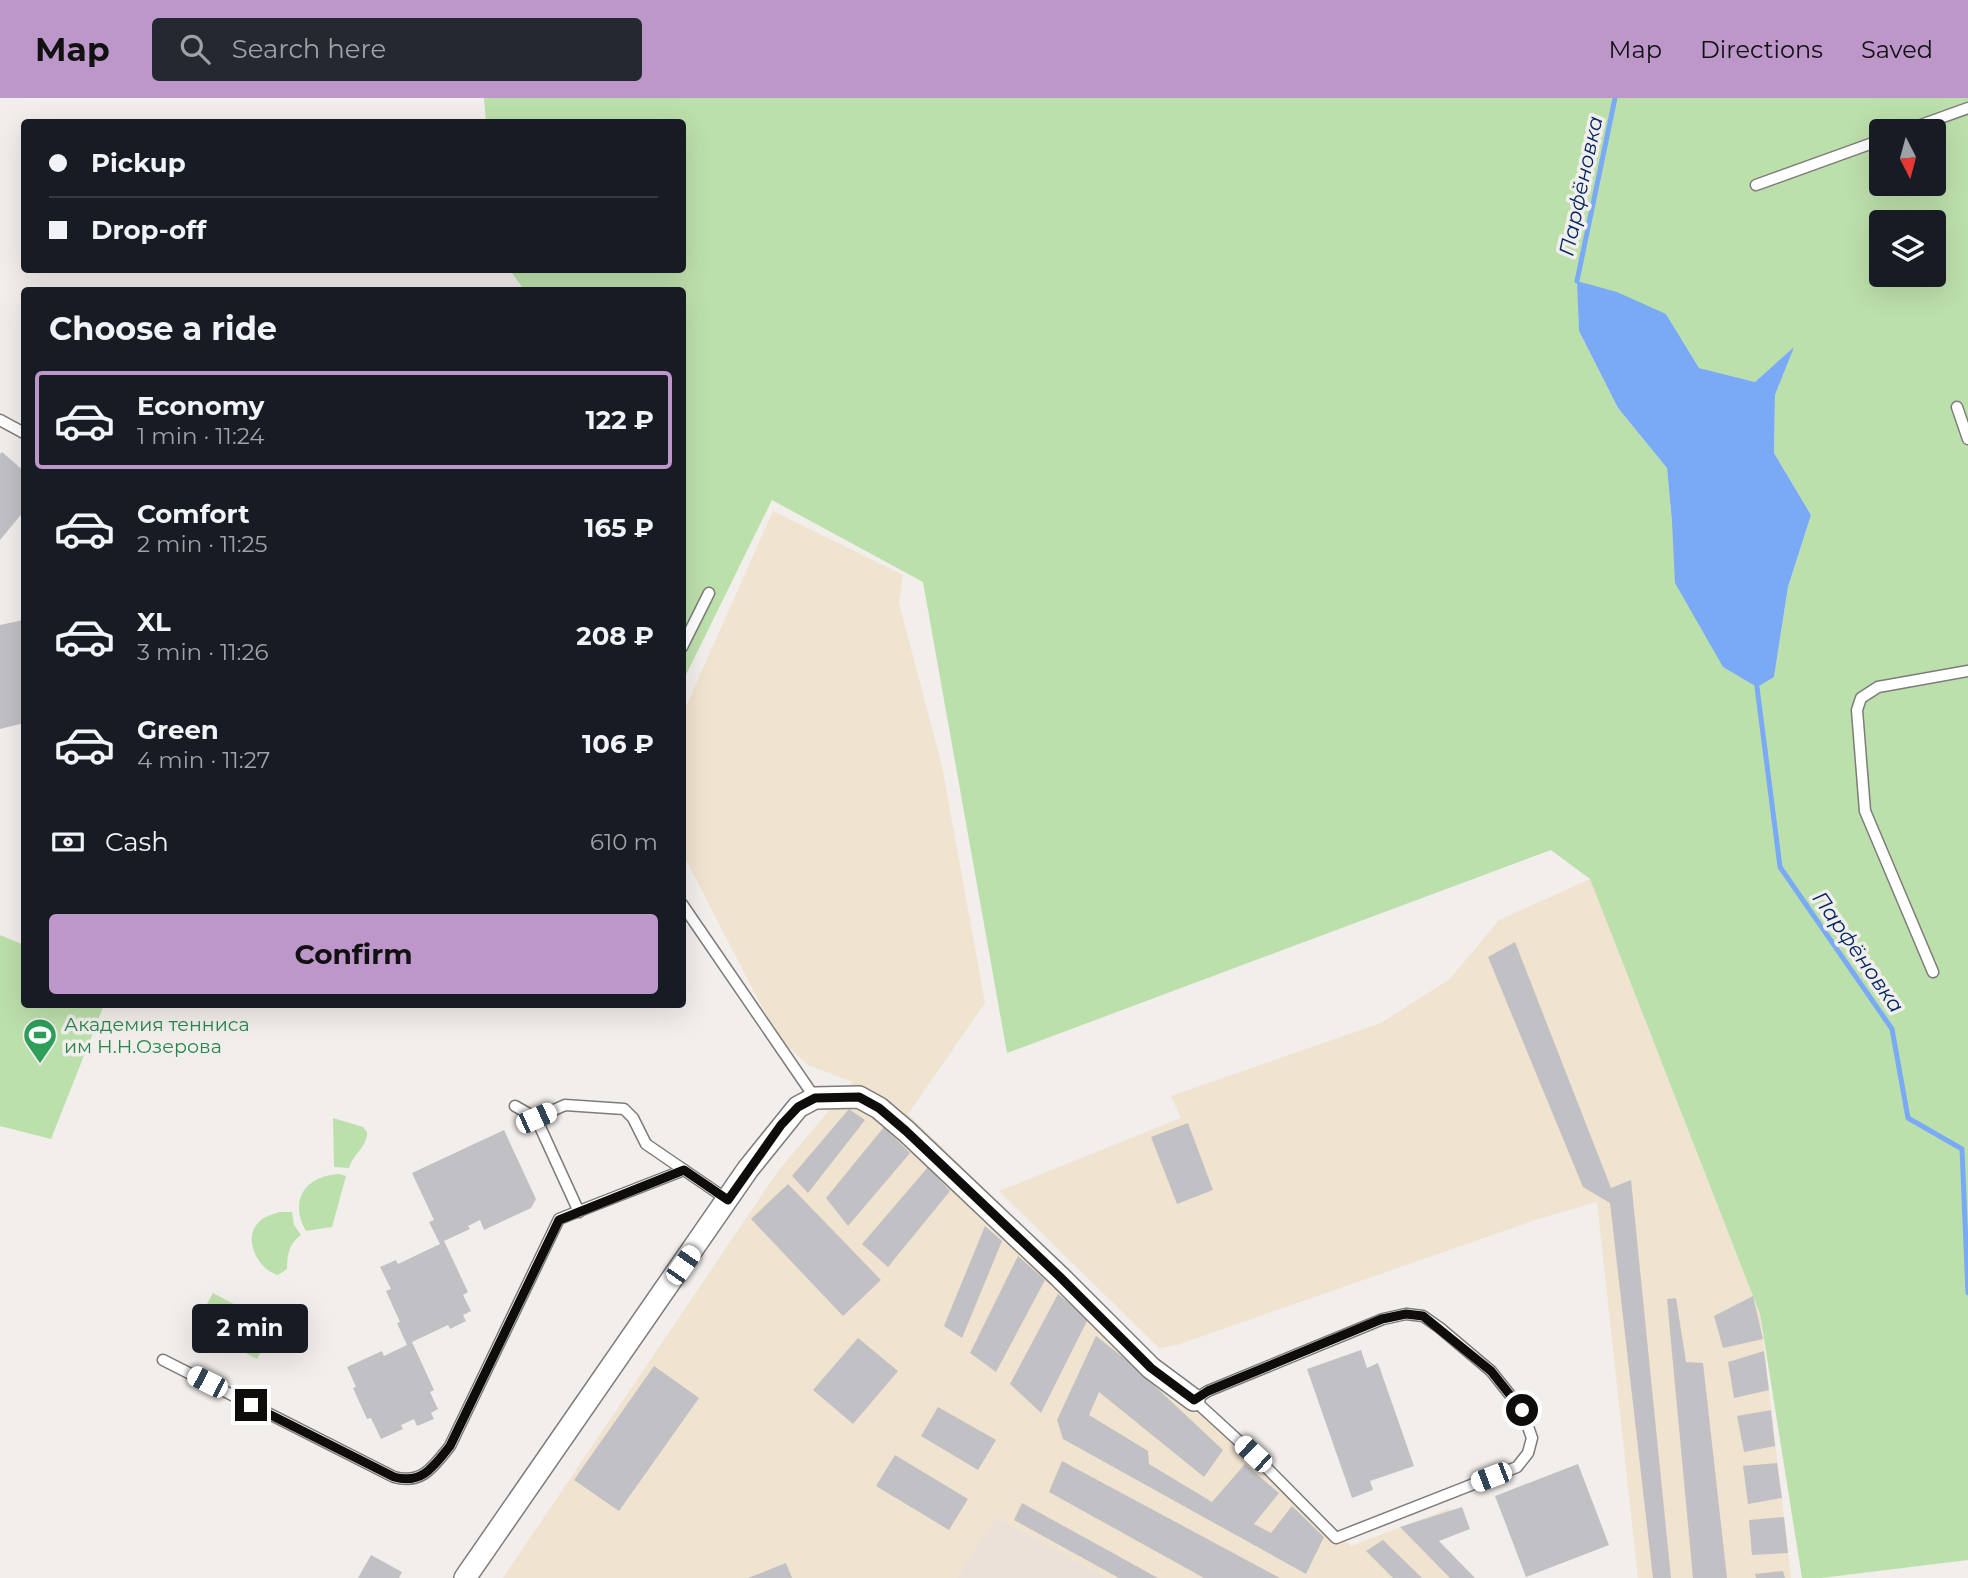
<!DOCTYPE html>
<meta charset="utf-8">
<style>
:root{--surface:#171b24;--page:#242831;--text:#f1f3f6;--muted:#9ea1a6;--line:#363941;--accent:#bd96ca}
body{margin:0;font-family:Montserrat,sans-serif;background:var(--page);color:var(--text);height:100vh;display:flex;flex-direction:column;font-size:26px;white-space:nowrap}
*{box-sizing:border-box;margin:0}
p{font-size:23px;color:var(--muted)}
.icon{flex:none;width:38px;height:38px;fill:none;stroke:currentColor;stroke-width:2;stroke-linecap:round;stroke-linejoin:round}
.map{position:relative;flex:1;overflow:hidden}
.sheet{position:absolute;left:21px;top:189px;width:665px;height:721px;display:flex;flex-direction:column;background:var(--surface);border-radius:7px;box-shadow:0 7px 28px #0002}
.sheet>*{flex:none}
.banner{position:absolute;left:21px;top:21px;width:665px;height:154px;border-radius:7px;box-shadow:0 7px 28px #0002;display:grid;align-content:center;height:154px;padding:0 28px;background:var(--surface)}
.needle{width:46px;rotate:174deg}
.tools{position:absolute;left:1869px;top:21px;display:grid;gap:14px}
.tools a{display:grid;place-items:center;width:77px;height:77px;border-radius:7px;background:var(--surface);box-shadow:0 7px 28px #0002;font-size:35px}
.end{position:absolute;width:32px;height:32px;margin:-16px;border:9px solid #0e0d0c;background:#fff;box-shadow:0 0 0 4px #fff}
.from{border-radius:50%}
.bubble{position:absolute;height:49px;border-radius:7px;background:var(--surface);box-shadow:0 7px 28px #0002;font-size:23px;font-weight:700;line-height:49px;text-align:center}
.car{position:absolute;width:21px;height:42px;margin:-21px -10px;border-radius:9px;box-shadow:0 0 5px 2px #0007;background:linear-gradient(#fff 24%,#345 0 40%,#fff 0 76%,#345 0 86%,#fff 0)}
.banner b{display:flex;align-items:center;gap:24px;height:66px;font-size:26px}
.banner b+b{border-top:2px solid var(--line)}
.banner i{width:18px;height:18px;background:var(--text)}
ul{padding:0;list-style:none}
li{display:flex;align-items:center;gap:21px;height:98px;margin:0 14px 10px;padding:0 14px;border:4px solid transparent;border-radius:7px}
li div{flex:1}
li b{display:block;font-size:26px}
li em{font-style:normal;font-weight:700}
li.on{border-color:var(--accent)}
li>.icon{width:63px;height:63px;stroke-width:1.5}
h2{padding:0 28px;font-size:32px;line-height:84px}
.pay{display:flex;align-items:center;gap:18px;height:77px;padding:0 28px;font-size:26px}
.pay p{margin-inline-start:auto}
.button{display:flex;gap:14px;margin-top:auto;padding:14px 28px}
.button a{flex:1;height:80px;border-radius:7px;background:var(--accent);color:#111;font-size:28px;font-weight:700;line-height:80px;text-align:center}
header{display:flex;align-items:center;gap:42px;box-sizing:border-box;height:98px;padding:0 35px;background:var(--accent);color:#111}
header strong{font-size:33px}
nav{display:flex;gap:38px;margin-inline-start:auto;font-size:24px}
.search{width:490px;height:63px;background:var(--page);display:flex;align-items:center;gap:18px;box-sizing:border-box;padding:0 24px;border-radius:7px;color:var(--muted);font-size:26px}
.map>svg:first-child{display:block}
.built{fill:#ebe1d9}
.industrial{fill:#f0e3cf}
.green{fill:#bce0ac;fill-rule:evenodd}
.water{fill:#7aaaf5}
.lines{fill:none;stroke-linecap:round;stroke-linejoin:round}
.stream{stroke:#7aaaf5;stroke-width:5}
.building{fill:#c1c1c5}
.service-casing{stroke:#7e7b79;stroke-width:13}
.minor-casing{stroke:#7e7b79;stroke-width:24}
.service{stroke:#fff;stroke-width:10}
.minor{stroke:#fff;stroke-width:21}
.route{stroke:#0e0d0c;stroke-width:9}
.labels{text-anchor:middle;stroke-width:7;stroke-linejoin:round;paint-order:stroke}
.leisure-label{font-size:19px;fill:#27864d;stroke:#f2eeeb;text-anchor:start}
.water-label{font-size:21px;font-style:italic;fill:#002766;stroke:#f2eeeb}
</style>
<header>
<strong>Map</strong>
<div class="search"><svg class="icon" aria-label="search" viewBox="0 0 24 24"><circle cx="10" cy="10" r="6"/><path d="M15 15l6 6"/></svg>Search here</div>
<nav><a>Map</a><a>Directions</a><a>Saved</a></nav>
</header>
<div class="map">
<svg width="1968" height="1480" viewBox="0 0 1968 1480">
<rect width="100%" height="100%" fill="#f2eeeb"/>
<!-- built -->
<path class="built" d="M996,1418L1107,1480H957Z"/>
<!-- industrial -->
<g class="industrial">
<path d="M773,413L903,477L899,505L942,668L985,905L908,1016L1351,1448L1450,1410L1456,1427L1424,1437L1467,1480H1107L996,1418L957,1480H503L778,1073L853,984L808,967L778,940L683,756V615Z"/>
<path d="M1590,781L1760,1216L1791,1480H1638L1597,1104L1538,1121L1177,1247L1159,1250L999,1093L1181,1020L1171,998L1381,925L1450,881L1499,822Z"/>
</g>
<!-- green -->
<g class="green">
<path d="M484,0H1968V1462L1821,1480H1802L1760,1216L1590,781L1551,752L1007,955L923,484L772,402L683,583L682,192H524L510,172H682V24H486ZM1881,33H1934V86H1881ZM1881,124H1934V177H1881ZM1578,183L1666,216L1699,270L1755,284L1793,250L1775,297L1774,355L1811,417L1788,489L1774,579L1672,424L1667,370L1618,310L1579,233Z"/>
<path d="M0,837L24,847V906L104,907L51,1041L0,1028Z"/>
<path d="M333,1020L363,1029L367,1034C368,1048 353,1056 349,1070L334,1069Z"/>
<path d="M340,1076L346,1078L332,1129L306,1133C288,1102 306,1077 340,1076Z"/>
<path d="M280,1114H292L294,1127L301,1137C289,1145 287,1157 287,1171L278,1177C258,1172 241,1139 260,1123C265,1118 273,1116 280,1114Z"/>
<path d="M213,1195L275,1228L257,1261L195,1228Z"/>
</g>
<!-- water -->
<path class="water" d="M1577,183L1617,194L1666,216L1699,270L1755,284L1794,249L1775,297L1774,355L1811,417L1788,489L1774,579L1757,589L1723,569L1675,485L1672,424L1667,370L1618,310L1579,233Z"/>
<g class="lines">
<!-- stream -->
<g class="stream">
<path d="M1577,183L1615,0"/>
<path d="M1757,589L1780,769L1892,931L1908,1020L1962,1051L1968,1195"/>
</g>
</g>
<!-- building -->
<g class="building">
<path d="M2,354L24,373V413L0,442V356Z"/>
<path d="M23,522L24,625L0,631V527Z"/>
<path d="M1515,844L1611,1090L1631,1082L1671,1480H1653L1610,1105L1583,1089L1488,859Z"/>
<path d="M849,1011L865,1022L808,1095L792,1078Z"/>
<path d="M1188,1025L1213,1092L1177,1106L1151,1039Z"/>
<path d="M884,1029L910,1055L848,1128L826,1100Z"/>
<path d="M504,1032L536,1101L531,1110L484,1132L480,1122L468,1128L470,1131L444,1143L468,1194L463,1197L471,1213L463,1217L466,1223L450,1231L448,1227L412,1244L434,1292L430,1294L438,1311L431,1315L434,1321L417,1328L414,1321L401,1327L403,1331L381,1341L371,1320L367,1321L353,1290L356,1289L347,1269L382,1253L384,1258L407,1247L397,1225L400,1224L386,1193L391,1191L380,1169L396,1162L398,1166L440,1146L429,1124L434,1122L412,1075Z"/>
<path d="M928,1069L950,1093L888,1169L862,1146Z"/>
<path d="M788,1086L881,1182L843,1218L751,1121Z"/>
<path d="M985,1128L1002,1143L962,1240L944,1228Z"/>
<path d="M1018,1158L1045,1182L996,1274L970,1255Z"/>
<path d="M1058,1196L1088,1221L1041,1315L1010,1286Z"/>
<path d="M1753,1198L1763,1241L1723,1250L1714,1218Z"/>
<path d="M1676,1200L1686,1264L1703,1265L1727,1480H1693L1667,1201Z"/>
<path d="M1096,1238L1129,1264L1223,1352L1204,1379L1099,1294L1089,1317L1148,1353L1149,1366L1212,1404L1245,1366L1279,1395L1254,1426L1271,1435L1292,1408L1324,1439L1306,1476L1063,1341L1057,1322Z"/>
<path d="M858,1240L898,1273L853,1326L813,1292Z"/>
<path d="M1361,1252L1367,1270L1378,1265L1414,1368L1370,1383L1373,1392L1352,1400L1307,1271Z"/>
<path d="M1764,1253L1769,1292L1734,1300L1728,1264Z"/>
<path d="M654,1268L699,1300L619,1413L574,1382Z"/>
<path d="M938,1309L996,1342L978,1372L921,1338Z"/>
<path d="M1771,1312L1775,1348L1744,1354L1737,1318Z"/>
<path d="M895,1357L968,1401L949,1432L876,1388Z"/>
<path d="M1062,1363L1280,1480H1204L1049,1394Z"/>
<path d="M1777,1365L1782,1400L1748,1406L1743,1368Z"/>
<path d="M1578,1366L1609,1447L1526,1479L1495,1398Z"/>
<path d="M1022,1405L1158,1480H1119L1014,1422Z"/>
<path d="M1462,1409L1470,1431L1439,1443L1475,1480H1450L1400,1429Z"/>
<path d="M1784,1419L1788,1455L1752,1457L1749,1422Z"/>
<path d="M1383,1442L1422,1480H1393L1366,1453Z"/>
<path d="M371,1457L402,1474L399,1480H358Z"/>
<path d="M786,1465L792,1480H748Z"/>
<path d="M1783,1473L1785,1480H1756L1755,1476Z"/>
</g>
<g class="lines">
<!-- service casing -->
<g class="service-casing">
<g id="service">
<path d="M1904,33L1968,10"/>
<path d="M1756,87L1881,42"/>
<path d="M1957,309L1968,341"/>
<path d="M0,322L24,335"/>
<path d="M682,549L709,495"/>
<path d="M682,806L815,1000"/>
<path d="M1933,874L1865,713L1857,612L1861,600L1878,589L1968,573"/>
<path d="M515,1008L536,1020"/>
<path d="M579,1114L536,1020L565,1007L624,1011L633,1020L646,1046L684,1072"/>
<path d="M1406,1216L1423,1218L1440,1230L1491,1273L1522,1312L1532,1340L1528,1355L1517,1369L1336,1440L1253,1356L1194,1302L1208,1293L1383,1221Z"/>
<path d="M163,1262L394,1379C422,1387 434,1368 450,1348L559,1121L684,1072L728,1102"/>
</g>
</g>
<!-- minor casing -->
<g class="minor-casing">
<path id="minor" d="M465,1480L748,1071L798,1009L815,1000L859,999L879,1010L906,1033L1060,1179L1151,1270L1194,1302"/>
</g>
<!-- service -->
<use href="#service" class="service"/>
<!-- minor -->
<use href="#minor" class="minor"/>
</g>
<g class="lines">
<!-- route -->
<path class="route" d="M251,1307L394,1379C422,1387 434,1368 450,1348L559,1122L684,1072L728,1102L781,1027L798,1009L815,1000L859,999L879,1010L906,1033L1060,1179L1151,1270L1194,1302L1208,1293L1382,1221L1406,1216L1423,1218L1491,1273L1522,1312"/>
</g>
<!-- icons -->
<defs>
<g id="stadium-pin" transform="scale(1.75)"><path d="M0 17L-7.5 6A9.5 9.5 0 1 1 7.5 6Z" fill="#2e9e5b" stroke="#f2eeeb"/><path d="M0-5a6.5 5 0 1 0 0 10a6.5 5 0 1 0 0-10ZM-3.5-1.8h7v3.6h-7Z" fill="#fff"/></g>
</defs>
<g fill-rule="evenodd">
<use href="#stadium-pin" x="40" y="937"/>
</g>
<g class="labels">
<!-- leisure labels -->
<g class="leisure-label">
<text x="64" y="933">Академия тенниса<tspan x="64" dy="22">им Н.Н.Озерова</tspan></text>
</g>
<!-- water labels -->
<g class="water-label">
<text transform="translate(1581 88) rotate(-78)" y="7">Парфёновка</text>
<text transform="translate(1858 854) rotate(55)" y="7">Парфёновка</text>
</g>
</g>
</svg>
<div class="tools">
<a><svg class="needle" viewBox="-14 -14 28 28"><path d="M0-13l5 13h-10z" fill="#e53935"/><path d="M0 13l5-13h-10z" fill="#9ea1a6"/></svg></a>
<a><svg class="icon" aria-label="layers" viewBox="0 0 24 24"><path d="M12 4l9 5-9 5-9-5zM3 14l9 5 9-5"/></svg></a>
</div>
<i class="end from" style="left:1522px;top:1312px"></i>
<i class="end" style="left:251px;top:1307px"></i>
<div class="bubble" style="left:192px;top:1206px;width:116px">2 min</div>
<i class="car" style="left:536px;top:1020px;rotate:66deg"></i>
<i class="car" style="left:683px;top:1167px;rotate:35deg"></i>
<i class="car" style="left:207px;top:1284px;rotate:297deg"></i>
<i class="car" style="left:1253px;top:1356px;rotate:313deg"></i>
<i class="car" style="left:1491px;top:1379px;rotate:249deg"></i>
<div class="banner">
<b><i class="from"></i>Pickup</b>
<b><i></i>Drop-off</b>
</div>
<section class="sheet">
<h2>Choose a ride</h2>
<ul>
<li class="on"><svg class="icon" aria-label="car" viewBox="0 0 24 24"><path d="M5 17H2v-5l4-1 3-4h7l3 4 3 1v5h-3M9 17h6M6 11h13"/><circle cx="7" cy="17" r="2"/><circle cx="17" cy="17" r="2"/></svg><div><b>Economy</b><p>1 min · 11:24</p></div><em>122 ₽</em></li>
<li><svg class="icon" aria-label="car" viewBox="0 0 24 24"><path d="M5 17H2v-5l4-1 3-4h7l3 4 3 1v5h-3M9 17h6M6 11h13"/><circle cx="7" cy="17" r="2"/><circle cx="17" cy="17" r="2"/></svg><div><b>Comfort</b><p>2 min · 11:25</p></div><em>165 ₽</em></li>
<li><svg class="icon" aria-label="car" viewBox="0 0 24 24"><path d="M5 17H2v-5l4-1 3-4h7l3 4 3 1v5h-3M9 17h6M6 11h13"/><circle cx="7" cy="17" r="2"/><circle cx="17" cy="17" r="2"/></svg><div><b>XL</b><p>3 min · 11:26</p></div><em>208 ₽</em></li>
<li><svg class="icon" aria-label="car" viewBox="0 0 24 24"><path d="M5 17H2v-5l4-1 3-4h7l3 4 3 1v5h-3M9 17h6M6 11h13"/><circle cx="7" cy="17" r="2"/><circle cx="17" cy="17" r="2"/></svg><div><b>Green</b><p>4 min · 11:27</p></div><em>106 ₽</em></li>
</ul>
<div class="pay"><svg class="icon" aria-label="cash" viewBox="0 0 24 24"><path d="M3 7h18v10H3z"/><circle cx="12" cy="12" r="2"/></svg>Cash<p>610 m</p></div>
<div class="button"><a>Confirm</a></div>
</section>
</div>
